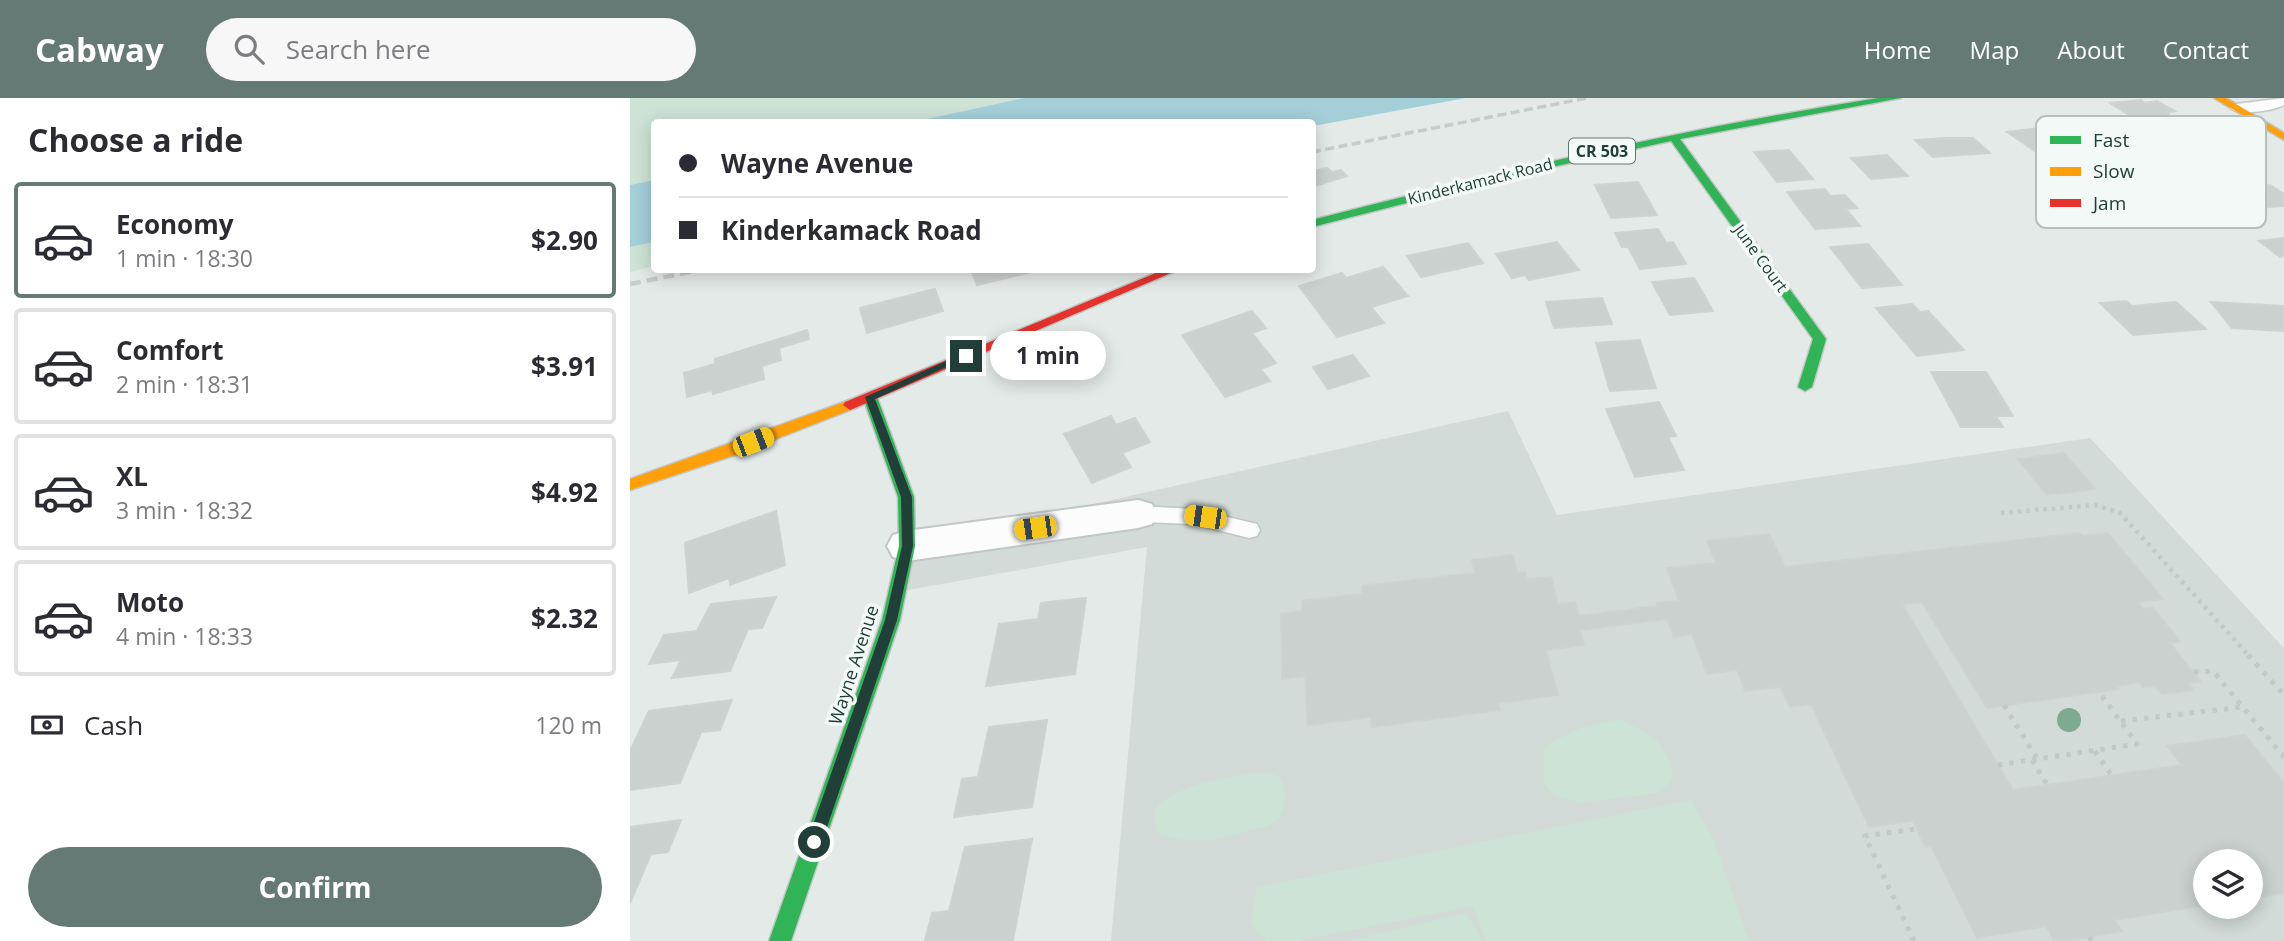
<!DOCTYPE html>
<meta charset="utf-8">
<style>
:root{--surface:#fff;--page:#f7f7f7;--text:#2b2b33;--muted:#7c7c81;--line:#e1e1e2;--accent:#657a75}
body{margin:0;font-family:"Open Sans",sans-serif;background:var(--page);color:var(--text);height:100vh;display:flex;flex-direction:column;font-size:26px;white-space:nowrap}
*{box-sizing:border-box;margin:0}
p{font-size:23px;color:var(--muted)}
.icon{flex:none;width:38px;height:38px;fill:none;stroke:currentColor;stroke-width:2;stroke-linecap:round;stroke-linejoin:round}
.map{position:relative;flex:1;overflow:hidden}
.sheet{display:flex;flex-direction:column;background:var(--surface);width:630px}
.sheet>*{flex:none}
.banner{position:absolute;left:21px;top:21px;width:665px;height:154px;border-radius:7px;box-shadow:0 4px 18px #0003;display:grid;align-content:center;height:154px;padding:0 28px;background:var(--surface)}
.buttons{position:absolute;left:1563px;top:751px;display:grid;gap:14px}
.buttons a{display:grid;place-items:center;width:70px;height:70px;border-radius:50%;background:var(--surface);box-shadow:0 4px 18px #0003;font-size:35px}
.end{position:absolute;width:32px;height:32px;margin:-16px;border:9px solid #213e38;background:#fff;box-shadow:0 0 0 4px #fff}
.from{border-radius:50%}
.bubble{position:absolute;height:49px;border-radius:24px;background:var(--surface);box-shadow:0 4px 18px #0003;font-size:23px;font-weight:700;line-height:49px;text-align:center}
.car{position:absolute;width:21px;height:42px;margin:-21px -10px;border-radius:9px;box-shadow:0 0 5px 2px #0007;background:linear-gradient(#f5c518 24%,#345 0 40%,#f5c518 0 76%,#345 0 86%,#f5c518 0)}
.banner b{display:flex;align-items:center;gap:24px;height:66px;font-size:26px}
.banner b+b{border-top:2px solid var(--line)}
.banner i{width:18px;height:18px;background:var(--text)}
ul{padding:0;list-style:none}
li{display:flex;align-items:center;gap:21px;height:116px;margin:0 14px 10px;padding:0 14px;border:4px solid var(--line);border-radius:7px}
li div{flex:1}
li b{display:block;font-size:26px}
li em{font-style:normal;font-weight:700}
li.current{border-color:var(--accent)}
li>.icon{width:63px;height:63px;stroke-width:1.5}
h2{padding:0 28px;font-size:32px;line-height:84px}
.pay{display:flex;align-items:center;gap:18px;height:77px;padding:0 28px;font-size:26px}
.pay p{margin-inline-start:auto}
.cta{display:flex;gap:14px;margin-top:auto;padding:14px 28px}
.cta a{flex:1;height:80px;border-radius:42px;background:var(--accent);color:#fff;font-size:28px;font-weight:700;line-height:80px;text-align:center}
header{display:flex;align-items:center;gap:42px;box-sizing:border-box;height:98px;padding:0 35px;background:var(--accent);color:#fff}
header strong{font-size:33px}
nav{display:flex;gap:38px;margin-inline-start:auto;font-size:24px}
.search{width:490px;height:63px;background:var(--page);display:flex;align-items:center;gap:18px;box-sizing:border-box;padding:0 24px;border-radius:38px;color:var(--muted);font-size:26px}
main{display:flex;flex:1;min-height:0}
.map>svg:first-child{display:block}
.built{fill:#d2dbd7;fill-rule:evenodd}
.green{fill:#cde3d5}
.water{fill:#a4cfd9}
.building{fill:#cbd1cf;stroke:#cdd3d0;stroke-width:2}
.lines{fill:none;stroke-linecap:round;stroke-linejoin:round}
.lane-casing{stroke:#c1c7c4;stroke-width:3}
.street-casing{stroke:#c1c7c4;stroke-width:4}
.fast-casing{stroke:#c0c7c5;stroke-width:3}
.slow-casing{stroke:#c0c7c5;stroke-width:3}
.jam-casing{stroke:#c0c7c5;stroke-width:3}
.path-far1{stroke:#c1cac8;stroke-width:4.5;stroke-dasharray:3.5 5;stroke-linecap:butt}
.path{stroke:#c1cac8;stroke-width:5;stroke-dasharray:4.5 7;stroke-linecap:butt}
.lane{fill:#fbfcfb;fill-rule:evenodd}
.street{fill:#fbfcfb;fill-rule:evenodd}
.fast{fill:#30b455;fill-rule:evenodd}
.slow{fill:#ff9f0a;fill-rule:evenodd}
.jam{fill:#e5322d;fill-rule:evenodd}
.rail-far1{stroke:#c7cbca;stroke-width:3.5;stroke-dasharray:9 4.5;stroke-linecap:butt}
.rail{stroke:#c7cbca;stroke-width:4.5;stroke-dasharray:11 6;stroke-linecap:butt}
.tree{fill:#7eaa92}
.route{fill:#213e38}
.labels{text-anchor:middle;stroke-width:7;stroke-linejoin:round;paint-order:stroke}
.shield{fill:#f2f9f6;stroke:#607671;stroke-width:2}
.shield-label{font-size:16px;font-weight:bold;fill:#213e38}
.far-street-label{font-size:16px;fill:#213e38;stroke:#f2f9f6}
.street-label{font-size:18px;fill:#213e38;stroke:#f2f9f6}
.key{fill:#f2f9f6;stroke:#b3c1bd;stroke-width:2}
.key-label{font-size:19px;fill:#213e38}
</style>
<header>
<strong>Cabway</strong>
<div class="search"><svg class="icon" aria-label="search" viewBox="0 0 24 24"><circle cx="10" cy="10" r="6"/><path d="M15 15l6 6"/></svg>Search here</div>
<nav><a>Home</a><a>Map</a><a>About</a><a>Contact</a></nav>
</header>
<main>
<section class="sheet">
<h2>Choose a ride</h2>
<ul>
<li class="current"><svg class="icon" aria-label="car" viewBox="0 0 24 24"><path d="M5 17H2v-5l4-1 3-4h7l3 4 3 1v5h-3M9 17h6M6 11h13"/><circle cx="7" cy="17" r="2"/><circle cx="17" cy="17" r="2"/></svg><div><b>Economy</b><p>1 min · 18:30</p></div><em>$2.90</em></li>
<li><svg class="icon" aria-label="car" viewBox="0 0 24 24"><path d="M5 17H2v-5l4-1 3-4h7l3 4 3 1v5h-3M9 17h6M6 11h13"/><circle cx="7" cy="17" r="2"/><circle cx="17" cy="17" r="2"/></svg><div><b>Comfort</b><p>2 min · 18:31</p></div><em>$3.91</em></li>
<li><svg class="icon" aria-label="car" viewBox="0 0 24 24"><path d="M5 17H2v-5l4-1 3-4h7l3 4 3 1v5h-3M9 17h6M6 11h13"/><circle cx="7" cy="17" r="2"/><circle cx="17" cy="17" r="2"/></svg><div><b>XL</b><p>3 min · 18:32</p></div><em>$4.92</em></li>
<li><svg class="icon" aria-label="car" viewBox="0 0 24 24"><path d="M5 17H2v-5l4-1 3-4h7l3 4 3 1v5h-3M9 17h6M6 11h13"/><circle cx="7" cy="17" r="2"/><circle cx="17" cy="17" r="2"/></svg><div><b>Moto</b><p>4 min · 18:33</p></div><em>$2.32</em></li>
</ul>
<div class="pay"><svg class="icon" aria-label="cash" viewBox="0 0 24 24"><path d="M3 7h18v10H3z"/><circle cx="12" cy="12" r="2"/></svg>Cash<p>120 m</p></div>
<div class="cta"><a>Confirm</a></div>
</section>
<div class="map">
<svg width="1654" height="843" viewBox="0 0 1654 843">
<rect width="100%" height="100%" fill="#e4eae7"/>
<!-- built -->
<path class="built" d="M878,313L927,417L1460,340L1654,550V843H481L517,449L267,494L277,448ZM1575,763H1620V808H1575Z"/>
<!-- green -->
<g class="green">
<path d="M0,0H394L283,24H24V82L0,87Z"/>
<path d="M24,144V168L0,174V149Z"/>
<path d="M993,622L1027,642L1040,663L1043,677L1039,687L1027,695L950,705L924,697L914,686V651C937,633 964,623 993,622Z"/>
<path d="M627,675C633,675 643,675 648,678C659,687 656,715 646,723C637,732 627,729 616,733C585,744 559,747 527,735C526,726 522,715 528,708C547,686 600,679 627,675Z"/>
<path d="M1061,702L1083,740L1119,843H856L843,808L667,843H637L621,826L627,789Z"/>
<path d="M836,815L853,843H717Z"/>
</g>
<!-- water -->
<g class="water">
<path d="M394,0H836L683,28L682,24H283Z"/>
<path d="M24,82V144L0,149V87Z"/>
</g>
<!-- building -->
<g class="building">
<path d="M1511,2L1515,5L1527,3L1545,13L1536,15L1551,24L1527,27L1535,31L1500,36L1478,22L1502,19L1480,5Z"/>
<path d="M1434,27L1483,59L1457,62L1439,50L1406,54L1377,34Z"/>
<path d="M1315,40H1343L1360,55L1303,59L1285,42Z"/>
<path d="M1159,52L1183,81L1147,84L1124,54Z"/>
<path d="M1257,57L1278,78L1241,81L1221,60Z"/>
<path d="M697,70L702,74L711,72L717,78L682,89V73Z"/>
<path d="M1611,76L1627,88L1640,87L1654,96V108L1638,109L1593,78Z"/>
<path d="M1008,84L1027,117L981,120L965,87Z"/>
<path d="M1195,91L1200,98L1215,97L1227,110L1216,111L1230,128L1185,131L1157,94Z"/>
<path d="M1028,131L1036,145L1043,144L1056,166L1010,171L998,149H992L985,135Z"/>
<path d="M1654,140V158L1650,159L1629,143Z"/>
<path d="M927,144L949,172L899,182L895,177L882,180L866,156Z"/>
<path d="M838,145L853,165L791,179L777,158Z"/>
<path d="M1238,146L1272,187L1232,190L1200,149Z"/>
<path d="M753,169L778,198L741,209L754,225L707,239L669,188L712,175L716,180Z"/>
<path d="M341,172H410L347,187Z"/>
<path d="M1064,180L1083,213L1040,217L1022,184Z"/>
<path d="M305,191L313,213L237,235L230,210Z"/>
<path d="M972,200L982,226L924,230L916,204Z"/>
<path d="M1496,203L1502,208L1546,204L1576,231L1503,237L1470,205Z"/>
<path d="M1581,204L1654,208V233L1602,230Z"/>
<path d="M1282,206L1290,214L1298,213L1334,252L1287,258L1246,210Z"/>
<path d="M622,213L636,230L622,235L646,265L631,271L640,283L595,299L552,237Z"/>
<path d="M177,232L179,241L149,250L151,262L132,268L134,281L83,296L82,292L57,299L54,275L85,266V261Z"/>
<path d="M1010,242L1026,290L980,293L966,245Z"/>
<path d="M723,257L739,278L698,291L683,269Z"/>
<path d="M1301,274H1356L1383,318H1366L1373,329H1331Z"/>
<path d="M1029,304L1046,338L1038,339L1054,372L1005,379L976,311Z"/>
<path d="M481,318L486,327L505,320L520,344L492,355L501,369L462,385L434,336Z"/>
<path d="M1434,355L1465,391L1417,397L1388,361Z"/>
<path d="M146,413L155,467L100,487L99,480L59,495L55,445Z"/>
<path d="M1450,435L1452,438L1478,435L1533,501L1508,504L1514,511L1522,509L1550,543L1540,545L1571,584L1558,585L1563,592L1532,596L1525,588L1513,589L1509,584L1486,588L1489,591L1357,610L1292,504L1272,506L1383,692L1552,667L1537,648L1615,637L1654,685V795L1620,800V763H1575V807L1484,822L1492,833L1435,843H1424L1416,828L1347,840L1301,748L1296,749L1283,723L1239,729L1181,606L1160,609L1151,589L1115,593L1107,572L1077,576L1062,536L1044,539L1037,521L950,532L954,547L916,552L928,597L868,605L870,612L742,629L741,619L678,627L675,578L652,581L651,516L673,513L672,503L732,496V488L845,475L842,462L883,457L887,475L895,474L897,481L921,479L928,506L945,504L949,518L1027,508V505L1049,503L1037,470L1086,465L1077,443L1139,436L1155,469Z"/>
<path d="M146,499L132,530L118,531L100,573L42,580L51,562L19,566L34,537L67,533L81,506Z"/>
<path d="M456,500L445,576L356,588L369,526L408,521L411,505Z"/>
<path d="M102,602L90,632L71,634L50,685L0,692V653L19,613Z"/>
<path d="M417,622L402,709L324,719L332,681L348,679L359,629Z"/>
<path d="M51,722L38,754L21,756L0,805V729Z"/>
<path d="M402,741L383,843H295L302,815L319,813L335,749Z"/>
</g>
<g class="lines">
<!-- lane casing -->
<g class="lane-casing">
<g id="lane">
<path d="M1654,0V7C1641,13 1611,18 1600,10L1606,6Z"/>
<path d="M508,408L564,411L627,426L630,432L627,438L619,440L564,426L508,424L501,421L498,416L501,411Z"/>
</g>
</g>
<!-- street casing -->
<g class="street-casing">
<path id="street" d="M508,402L522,406L527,416L522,426L508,430L277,463L263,459L257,448L263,437L277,433Z"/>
</g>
<!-- fast casing -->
<g class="fast-casing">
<g id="fast">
<path d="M1248,0H1271L1050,41L1196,241L1182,289L1175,293L1168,289L1183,241L1041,43L899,74L682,129V122C870,73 1057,30 1248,0Z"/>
<path d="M240,294L247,299L284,399L285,448L270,522L161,843H139L252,522L269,448L268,399L233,299Z"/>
</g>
</g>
<!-- slow casing -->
<g class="slow-casing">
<g id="slow">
<path d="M1584,0H1596L1654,35V42Z"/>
<path d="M220,302L227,307L225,310L105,357L0,392V381Z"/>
</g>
</g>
<!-- jam casing -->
<g class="jam-casing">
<path id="jam" d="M533,172H548L225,310L220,312L213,307L215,304Z"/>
</g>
<!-- path-far1 -->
<path class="path-far1" d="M1371,415L1465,407L1490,415L1620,559"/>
<!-- path -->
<g class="path">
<path d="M1618,557L1654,597"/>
<path d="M1564,574L1583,573L1654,659"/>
<path d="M1374,607L1408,662"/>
<path d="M1491,623L1613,609"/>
<path d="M1465,653L1482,678"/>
<path d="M1402,662L1417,687"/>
<path d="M1368,667L1507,646L1469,594"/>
<path d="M1459,839L1462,843"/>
<path d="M1284,843L1235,738L1286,731"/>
</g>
<!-- lane -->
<use href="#lane" class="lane"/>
<!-- street -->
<use href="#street" class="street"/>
<!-- fast -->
<use href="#fast" class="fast"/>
<!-- slow -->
<use href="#slow" class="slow"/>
<!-- jam -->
<use href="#jam" class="jam"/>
<!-- rail-far1 -->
<path class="rail-far1" d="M682,54L957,0"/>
<!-- rail -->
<path class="rail" d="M0,186L70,172"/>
</g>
<!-- trees -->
<circle class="tree" cx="1439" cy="622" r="12"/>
<!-- route -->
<path class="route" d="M332,256L341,258L245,301L282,399L283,448L267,522L192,744L190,749L184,751L179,749L177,744L255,522L272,448L271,399L235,299Z"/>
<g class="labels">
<!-- shield labels -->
<rect class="shield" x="939" y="40.5" width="66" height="25" rx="5"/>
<g class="shield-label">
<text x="972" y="59">CR 503</text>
</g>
<!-- far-street labels -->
<g class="far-street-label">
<text transform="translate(850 83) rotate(-14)" y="6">Kinderkamack Road</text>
<text transform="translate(1131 160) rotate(54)" y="6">June Court</text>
</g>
<!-- street labels -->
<g class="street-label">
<text transform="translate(224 567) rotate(-72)" y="6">Wayne Avenue</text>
</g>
</g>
<!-- legend -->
<rect x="1406" y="18" width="230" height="112" rx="10" class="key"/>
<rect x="1420" y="38" width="31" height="8" fill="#30b455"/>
<rect x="1420" y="69" width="31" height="9" fill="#ff9f0a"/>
<rect x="1420" y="101" width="31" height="8" fill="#e5322d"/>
<g class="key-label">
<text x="1463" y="49">Fast</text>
<text x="1463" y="80">Slow</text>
<text x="1463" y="112">Jam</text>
</g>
</svg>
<div class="buttons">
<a><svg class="icon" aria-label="layers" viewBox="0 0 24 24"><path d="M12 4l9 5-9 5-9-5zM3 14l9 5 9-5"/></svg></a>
</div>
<i class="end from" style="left:184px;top:744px"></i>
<i class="end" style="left:336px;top:258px"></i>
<div class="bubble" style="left:360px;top:233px;width:116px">1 min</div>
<i class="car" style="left:123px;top:344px;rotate:69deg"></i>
<i class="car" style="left:575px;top:419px;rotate:278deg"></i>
<i class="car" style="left:405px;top:430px;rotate:262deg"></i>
<div class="banner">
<b><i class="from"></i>Wayne Avenue</b>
<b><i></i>Kinderkamack Road</b>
</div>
</div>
</main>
